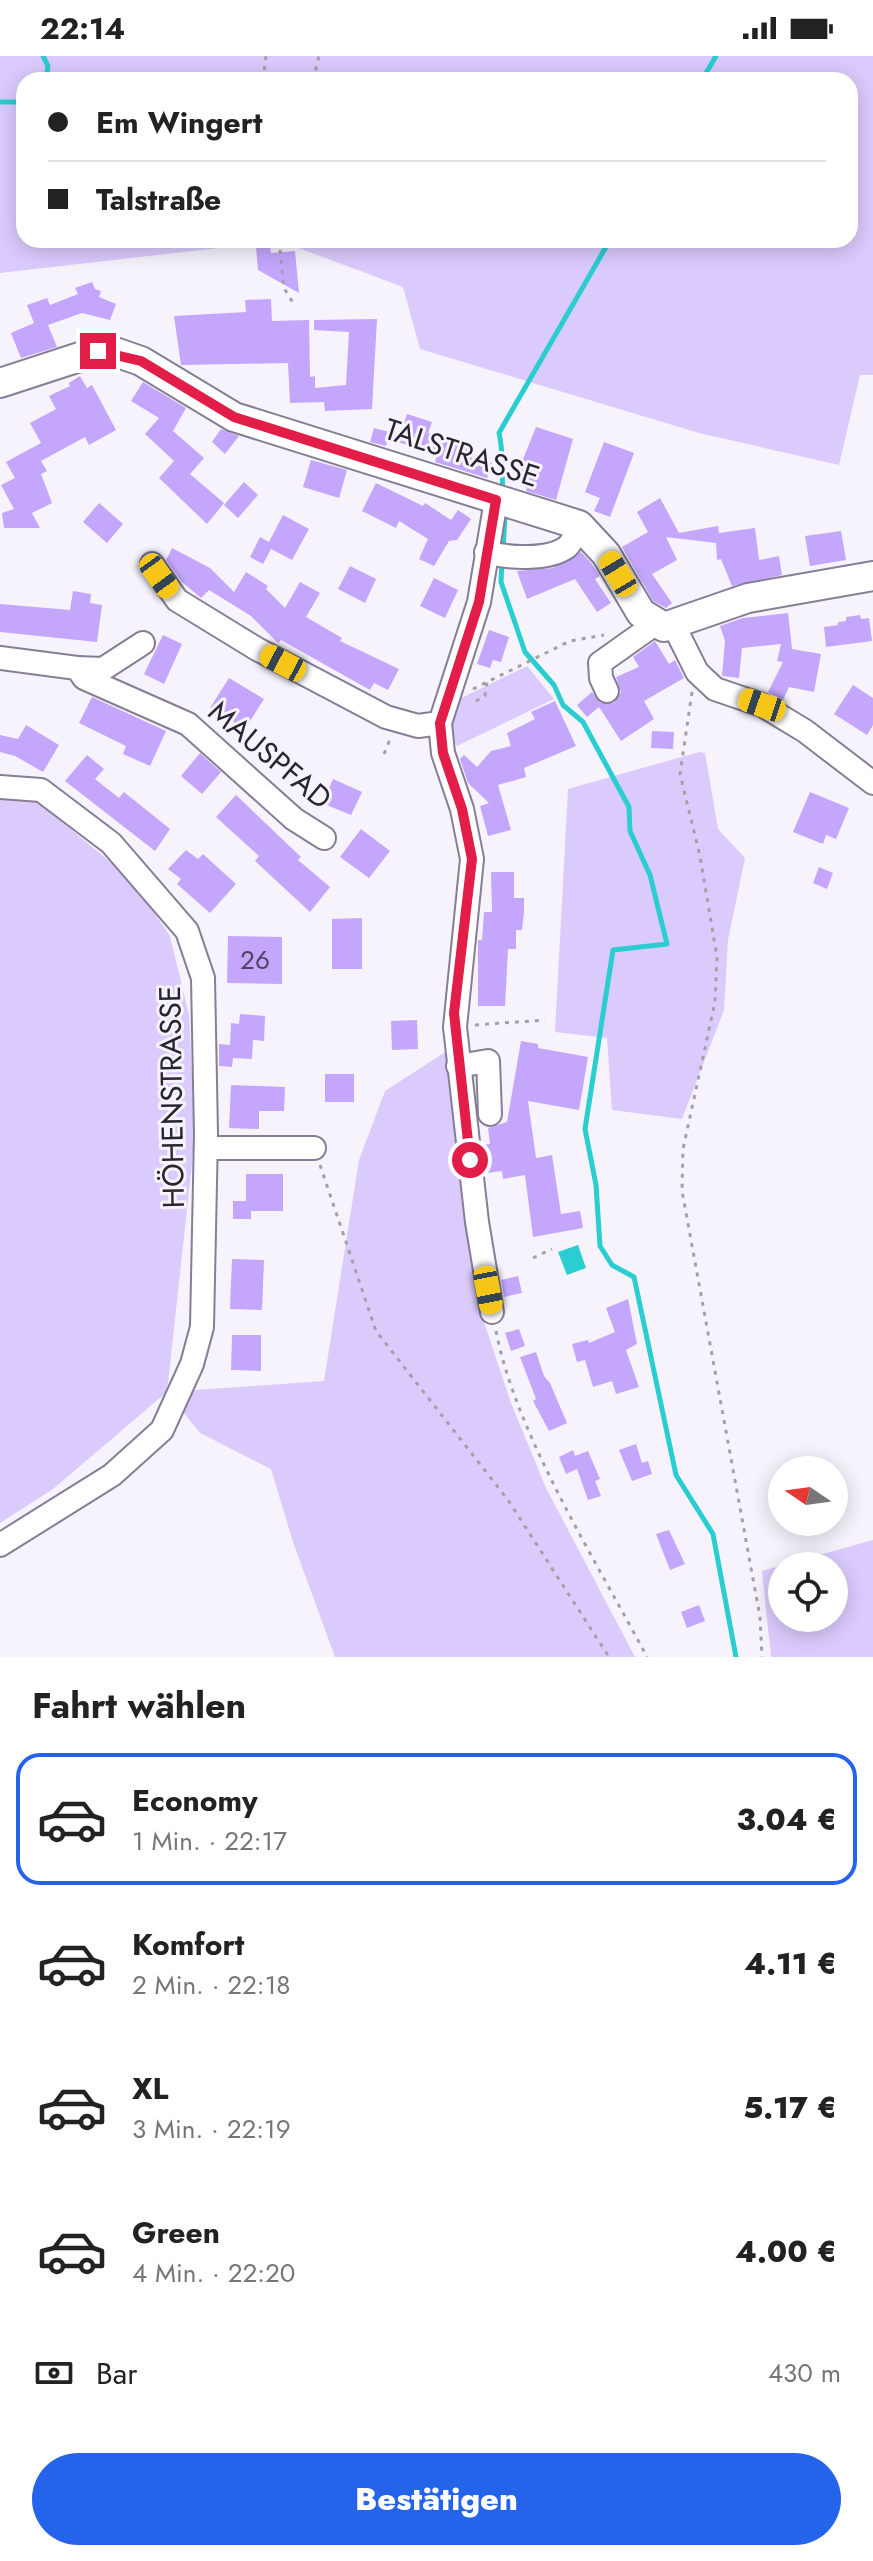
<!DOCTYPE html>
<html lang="de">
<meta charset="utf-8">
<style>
:root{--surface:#fff;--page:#f2f2f2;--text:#222;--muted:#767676;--line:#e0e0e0;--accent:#2563eb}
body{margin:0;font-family:Jost,sans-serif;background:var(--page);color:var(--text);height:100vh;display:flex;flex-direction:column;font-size:30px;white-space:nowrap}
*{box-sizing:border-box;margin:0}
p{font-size:26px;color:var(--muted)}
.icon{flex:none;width:44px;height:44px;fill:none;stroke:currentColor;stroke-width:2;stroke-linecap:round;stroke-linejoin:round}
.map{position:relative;height:1601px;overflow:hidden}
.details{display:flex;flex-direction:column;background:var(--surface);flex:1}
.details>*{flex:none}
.top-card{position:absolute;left:16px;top:16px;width:842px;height:176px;border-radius:24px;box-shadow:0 4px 20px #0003;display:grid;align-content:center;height:176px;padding:0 32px;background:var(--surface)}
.needle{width:52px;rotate:283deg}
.tools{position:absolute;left:768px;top:1400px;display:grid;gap:16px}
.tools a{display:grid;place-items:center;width:80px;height:80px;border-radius:50%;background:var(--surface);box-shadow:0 4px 20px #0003;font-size:40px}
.end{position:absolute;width:36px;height:36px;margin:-18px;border:10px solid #e11d48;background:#fff;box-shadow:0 0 0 4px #fff}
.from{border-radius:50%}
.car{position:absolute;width:24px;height:48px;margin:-24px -12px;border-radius:10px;box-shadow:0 0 6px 2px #0007;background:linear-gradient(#f5c518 24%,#345 0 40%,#f5c518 0 76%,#345 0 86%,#f5c518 0)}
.top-card b{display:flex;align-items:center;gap:28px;height:76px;font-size:30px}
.top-card b+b{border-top:2px solid var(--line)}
.top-card i{width:20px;height:20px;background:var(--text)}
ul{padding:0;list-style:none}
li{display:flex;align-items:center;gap:24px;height:132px;margin:0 16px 12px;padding:0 16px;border:4px solid transparent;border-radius:24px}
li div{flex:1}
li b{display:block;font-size:30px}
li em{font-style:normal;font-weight:800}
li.active{border-color:var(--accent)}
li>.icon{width:72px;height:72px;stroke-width:1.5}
h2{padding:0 32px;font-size:36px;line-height:96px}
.pay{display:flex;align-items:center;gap:20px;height:88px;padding:0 32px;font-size:30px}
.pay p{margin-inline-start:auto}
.cta{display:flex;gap:16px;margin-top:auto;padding:16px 32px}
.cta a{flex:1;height:92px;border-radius:48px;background:var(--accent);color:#fff;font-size:32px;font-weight:800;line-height:92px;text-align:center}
.status{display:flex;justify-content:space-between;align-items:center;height:56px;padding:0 40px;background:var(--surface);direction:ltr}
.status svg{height:22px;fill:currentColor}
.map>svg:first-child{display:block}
.green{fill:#dbcbfd;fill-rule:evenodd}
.water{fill:#2acdd0}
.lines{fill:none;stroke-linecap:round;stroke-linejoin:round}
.stream{stroke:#2acdd0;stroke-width:5}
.building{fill:#c4a6fd}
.minor-casing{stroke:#857e95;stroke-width:26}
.major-casing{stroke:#857e95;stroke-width:32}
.path{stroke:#a3a0aa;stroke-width:3;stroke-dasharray:4 6;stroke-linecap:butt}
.minor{stroke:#fff;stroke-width:22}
.major{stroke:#fff;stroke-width:28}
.route{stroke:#e11d48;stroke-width:10}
.labels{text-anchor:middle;stroke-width:6;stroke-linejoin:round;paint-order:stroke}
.number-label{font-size:26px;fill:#4f4562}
.street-label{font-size:30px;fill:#28252f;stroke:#f6f3fd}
</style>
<div class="status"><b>22:14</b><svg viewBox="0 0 49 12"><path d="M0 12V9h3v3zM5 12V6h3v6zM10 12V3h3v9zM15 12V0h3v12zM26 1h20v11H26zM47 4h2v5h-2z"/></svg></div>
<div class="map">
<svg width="873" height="1601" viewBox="0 0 873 1601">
<rect width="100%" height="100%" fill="#f6f3fd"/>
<!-- green -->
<g class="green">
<path d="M0,0H873V319H860L839,409L699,377L420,293L403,231L280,185L0,217ZM24,24H850V184H24Z"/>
<path d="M527,610L554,643L457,690L449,676L455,645Z"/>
<path d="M699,696L705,697L718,773L745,802L728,884L724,954L682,1063L612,1054L607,982L555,976L568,733Z"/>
<path d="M0,742L37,745L132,824L170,880L189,959L195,1080L167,1336L324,1325L359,1104L385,1035L450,993L482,1260L511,1347L546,1432L635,1601H335L293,1486L271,1413L200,1377L167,1336L53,1433L0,1467Z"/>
<path d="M873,1484V1601H771L762,1515ZM782,1510H834V1562H782Z"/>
</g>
<!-- water -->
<path class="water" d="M578,1189L586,1212L567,1219L558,1196Z"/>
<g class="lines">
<!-- stream -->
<g class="stream">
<path d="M43,0L48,10L46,24"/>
<path d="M702,24L716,0"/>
<path d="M0,46H24"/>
<path d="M503,435C501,415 504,397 499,377L610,184"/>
<path d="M503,495L505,460"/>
<path d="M502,505L501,526L525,596L554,629L563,649L583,666L629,751L630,775L650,819L667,888L613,894L585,1073L596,1129L600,1190L612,1209L634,1221L676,1419L713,1478L736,1601"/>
</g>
</g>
<!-- building -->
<g class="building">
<path d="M270,190L271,197L295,195L299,237L258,214L256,191Z"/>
<path d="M92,226L95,233L101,235L99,241L116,248L110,264L82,257L48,269L57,291L21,302L11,277L34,267L27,249L47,242L50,249L78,238L75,232Z"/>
<path d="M271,243L272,265L309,264L310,321L315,320V332L346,329L349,276L314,274V264L377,263L372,353L325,355L324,346L290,347L288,307L181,309L174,260L246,256L245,244Z"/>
<path d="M80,320L87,332L92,329L116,374L89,389L85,381L41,405L47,415L41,418L52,447L32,457L40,472H4L2,457L14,453L1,429L15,422L6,406L41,387L30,367L56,353L49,340L70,330L69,327Z"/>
<path d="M143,326L186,352L173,375L204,402L190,418L224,447L207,468L159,422L174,405L145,378L159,362L131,345Z"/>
<path d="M407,358L432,366L428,377L475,392L472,402L492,407L487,422L435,406L437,399L398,386Z"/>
<path d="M536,371L573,383L556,444L526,435L528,428L515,423Z"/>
<path d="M374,372L389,376L386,390L370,386Z"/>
<path d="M221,373L239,380L225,398L212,386Z"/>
<path d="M604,386L634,397L610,461L594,455L600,442L585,436Z"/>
<path d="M311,404L347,414L339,442L303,431Z"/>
<path d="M244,426L258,439L238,462L224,449Z"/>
<path d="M376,427L423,450L425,447L451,464L458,454L471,463L457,484L449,485L434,510L419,503L428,483L399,465L396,472L362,455Z"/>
<path d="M660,442L679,477L718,470L719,477L755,472L759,504L779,500L782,519L732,530L721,503L717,504L716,487L666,481L677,504L652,518L672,547L666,552L653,545L622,491L648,476L637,456Z"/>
<path d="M99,447L123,468L107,487L83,466Z"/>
<path d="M283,459L309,473L292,504L271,493L263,508L250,501L260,481L269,486Z"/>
<path d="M841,475L846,504L810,510L805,480Z"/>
<path d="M172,492L210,512L234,536L246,516L268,530L266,533L285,552L300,526L320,537L306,561L342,582L340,585L399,613L388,634L374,627L370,634L281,584L278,587L251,560L209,534L201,542L182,526L166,504Z"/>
<path d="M581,496L592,508L600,520L595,523L611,547L597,556L575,523L527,543L517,515L553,512Z"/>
<path d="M350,510L376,523L365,547L338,533Z"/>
<path d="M434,522L458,534L445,562L420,550Z"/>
<path d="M73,535L91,538L90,547L102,549L97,586L0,576V548L70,554Z"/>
<path d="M788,557L792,593L821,598L814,636L789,631L783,644L768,636L783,606L777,605L781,588L742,592L739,622L722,620L725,585L720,570L743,562Z"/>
<path d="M860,559L861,563L869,562L872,585L826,591L824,571L838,569V566L846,565V561Z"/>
<path d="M489,574L509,581L501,606L493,604L490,612L477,608Z"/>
<path d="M163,579L182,588L164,628L144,618Z"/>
<path d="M655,585L669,608L675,604L684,622L644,645L654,663L621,685L599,651L587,661L577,649L592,636L600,647H614L621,636L616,621L639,611L633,601Z"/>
<path d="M229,622L264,643L245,673L210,652Z"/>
<path d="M853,629L873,642V669L867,679L834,658Z"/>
<path d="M92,641L166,675L150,710L123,698L126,690L79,667Z"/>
<path d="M555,645L576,690L524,712L526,721L498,729L511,774L488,780L480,750L489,747L468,727L460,703L464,699L477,711L491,695L511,690L507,677L535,663L531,656Z"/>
<path d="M26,669L59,689L43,716L15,700L0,696V679L18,683Z"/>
<path d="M652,675L674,676L673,693L651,692Z"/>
<path d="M200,697L221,716L202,738L181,720Z"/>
<path d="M87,699L104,713L95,723L119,742L124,736L170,773L155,795L65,725Z"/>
<path d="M333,723L362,736L351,759L322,747Z"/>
<path d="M810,736L849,752L836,783L826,779L823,788L793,776Z"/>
<path d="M236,739L301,801L298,804L330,831L310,856L255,805L259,800L216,761Z"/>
<path d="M361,773L390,795L369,822L340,801Z"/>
<path d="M186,794L198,803L203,798L236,828L210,857L177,828L181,823L168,813Z"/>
<path d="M819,811L833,817L827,833L813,827Z"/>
<path d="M491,816H514V842H524V856L522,874H516V893H508L505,950H478V884H482L484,856H492Z"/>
<path d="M362,862V913H332V863Z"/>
<path d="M228,880L282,881V928L227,927Z"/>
<path d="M240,958L265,960L264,985L253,984L252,1003L233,1002L232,1011L219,1010V988L230,989L231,967L239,968Z"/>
<path d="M417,964L418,993L392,994L391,965Z"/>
<path d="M521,985L538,988V992L588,1001L579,1054L528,1045L536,1102L552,1099L561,1158L580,1155L583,1172L533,1181L525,1119L503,1123L502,1115L486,1117L482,1089L490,1088L488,1072L507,1066Z"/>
<rect x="325" y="1018" width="29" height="28"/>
<path d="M231,1029L285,1031L284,1055H259V1073L229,1072Z"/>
<path d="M246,1118H283V1155H251V1163H233V1145H246Z"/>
<path d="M232,1203L264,1204L262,1254L230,1253Z"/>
<path d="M518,1220L522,1237L504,1241L501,1224Z"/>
<path d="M628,1243L637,1288L626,1294L639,1331L616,1338L612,1325L593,1331L585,1304L577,1306L572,1288L588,1284L589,1287L615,1276L606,1252Z"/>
<path d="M519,1273L525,1290L511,1295L505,1277Z"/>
<path d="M232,1279H261V1315L231,1314Z"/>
<path d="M536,1296L544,1320L550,1327L567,1367L549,1375L533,1345L536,1343L520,1301Z"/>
<path d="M636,1388L642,1407L648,1405L652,1418L632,1425L619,1394Z"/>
<path d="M573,1394L575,1400L588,1395L600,1423L595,1425L601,1440L588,1444L577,1413L566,1418L559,1401Z"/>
<path d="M669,1474L685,1508L670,1514L656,1478Z"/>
<path d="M699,1549L705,1565L687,1572L681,1556Z"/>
</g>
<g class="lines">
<!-- minor casing -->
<g class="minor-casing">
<g id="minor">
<path d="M486,496C507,502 548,505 567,491C573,486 576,476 579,469"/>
<path d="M152,508L177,544L257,593L386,661L418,670L440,667"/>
<path d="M674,570L697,616L715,633L762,649L805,675L873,727"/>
<path d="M0,602L77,612L84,622L188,668L294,763L324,782"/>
<path d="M77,612L103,613L143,587"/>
<path d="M607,635L601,622L600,607L655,568"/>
<path d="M0,731L41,734L111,787L187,875L203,922L206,1078L202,1271L192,1308L162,1374L112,1419L0,1489"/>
<path d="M458,1010L488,1005L490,1058"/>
<path d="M206,1092H314"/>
<path d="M492,1256L477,1166L455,971L472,803L462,753L443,697L440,667L479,546L496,444"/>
</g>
</g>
<!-- major casing -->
<g class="major-casing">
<path id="major" d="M0,327L98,295L115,296L141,305L234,361L579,469L606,498L641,557L664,571L748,542L873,520"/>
</g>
<!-- path -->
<g class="path">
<path d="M263,24L266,0"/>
<path d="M313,24L319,0"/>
<path d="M279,184L284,232L295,250"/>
<path d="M473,633L570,585L604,579"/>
<path d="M692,636L680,718L700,800L717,901L715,946L683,1093L682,1135L760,1561L762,1601"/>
<path d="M476,645L485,640L487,626"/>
<path d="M384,698L389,686H396"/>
<path d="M475,969L545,964"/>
<path d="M320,1109L376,1275L508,1444L609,1601"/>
<path d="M533,1202L552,1193"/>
<path d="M496,1275C516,1379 597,1506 647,1601"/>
</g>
<!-- minor -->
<use href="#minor" class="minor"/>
<!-- major -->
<use href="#major" class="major"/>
</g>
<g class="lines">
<!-- route -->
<path class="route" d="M98,295L141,305L234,361L496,444L479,546L440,667L443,697L462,753L472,803L454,957L470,1104"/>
</g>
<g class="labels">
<!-- number labels -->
<g class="number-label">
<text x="255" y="913">26</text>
</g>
<!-- street labels -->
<g class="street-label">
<text transform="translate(462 397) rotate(18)" y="10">TALSTRASSE</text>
<text transform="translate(270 699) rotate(40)" y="10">MAUSPFAD</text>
<text transform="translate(172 1041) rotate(-91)" y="10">HÖHENSTRASSE</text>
</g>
</g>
</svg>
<div class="tools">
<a><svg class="needle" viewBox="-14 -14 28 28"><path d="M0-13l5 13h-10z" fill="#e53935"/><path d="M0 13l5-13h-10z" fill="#767676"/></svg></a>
<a><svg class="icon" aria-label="locate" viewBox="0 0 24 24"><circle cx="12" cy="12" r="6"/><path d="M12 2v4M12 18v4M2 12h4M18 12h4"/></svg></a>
</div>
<i class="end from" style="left:470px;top:1104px"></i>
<i class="end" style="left:98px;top:295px"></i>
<i class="car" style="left:618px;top:518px;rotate:329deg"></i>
<i class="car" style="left:159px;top:520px;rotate:144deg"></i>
<i class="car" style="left:283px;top:607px;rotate:298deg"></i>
<i class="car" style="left:762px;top:649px;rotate:289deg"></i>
<i class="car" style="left:488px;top:1234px;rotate:169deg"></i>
<div class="top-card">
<b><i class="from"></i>Em Wingert</b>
<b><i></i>Talstraße</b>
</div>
</div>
<section class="details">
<h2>Fahrt wählen</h2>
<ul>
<li class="active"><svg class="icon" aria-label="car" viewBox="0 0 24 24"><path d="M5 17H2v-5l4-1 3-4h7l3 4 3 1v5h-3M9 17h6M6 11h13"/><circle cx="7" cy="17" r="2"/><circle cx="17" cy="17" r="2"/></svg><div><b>Economy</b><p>1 Min. · 22:17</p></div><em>3.04 €</em></li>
<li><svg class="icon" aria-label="car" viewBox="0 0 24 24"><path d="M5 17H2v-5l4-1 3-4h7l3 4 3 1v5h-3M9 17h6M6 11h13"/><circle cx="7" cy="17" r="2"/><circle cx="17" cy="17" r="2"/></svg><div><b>Komfort</b><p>2 Min. · 22:18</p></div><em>4.11 €</em></li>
<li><svg class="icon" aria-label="car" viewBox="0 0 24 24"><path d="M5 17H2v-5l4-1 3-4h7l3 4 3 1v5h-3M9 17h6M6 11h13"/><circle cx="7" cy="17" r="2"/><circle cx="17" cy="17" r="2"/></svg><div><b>XL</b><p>3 Min. · 22:19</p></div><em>5.17 €</em></li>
<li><svg class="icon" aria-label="car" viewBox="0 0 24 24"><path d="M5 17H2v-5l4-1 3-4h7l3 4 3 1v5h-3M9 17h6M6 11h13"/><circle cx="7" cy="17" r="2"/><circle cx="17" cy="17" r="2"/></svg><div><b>Green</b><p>4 Min. · 22:20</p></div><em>4.00 €</em></li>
</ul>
<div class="pay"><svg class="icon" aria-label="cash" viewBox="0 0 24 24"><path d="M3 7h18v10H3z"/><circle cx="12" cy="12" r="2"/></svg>Bar<p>430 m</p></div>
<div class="cta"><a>Bestätigen</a></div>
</section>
